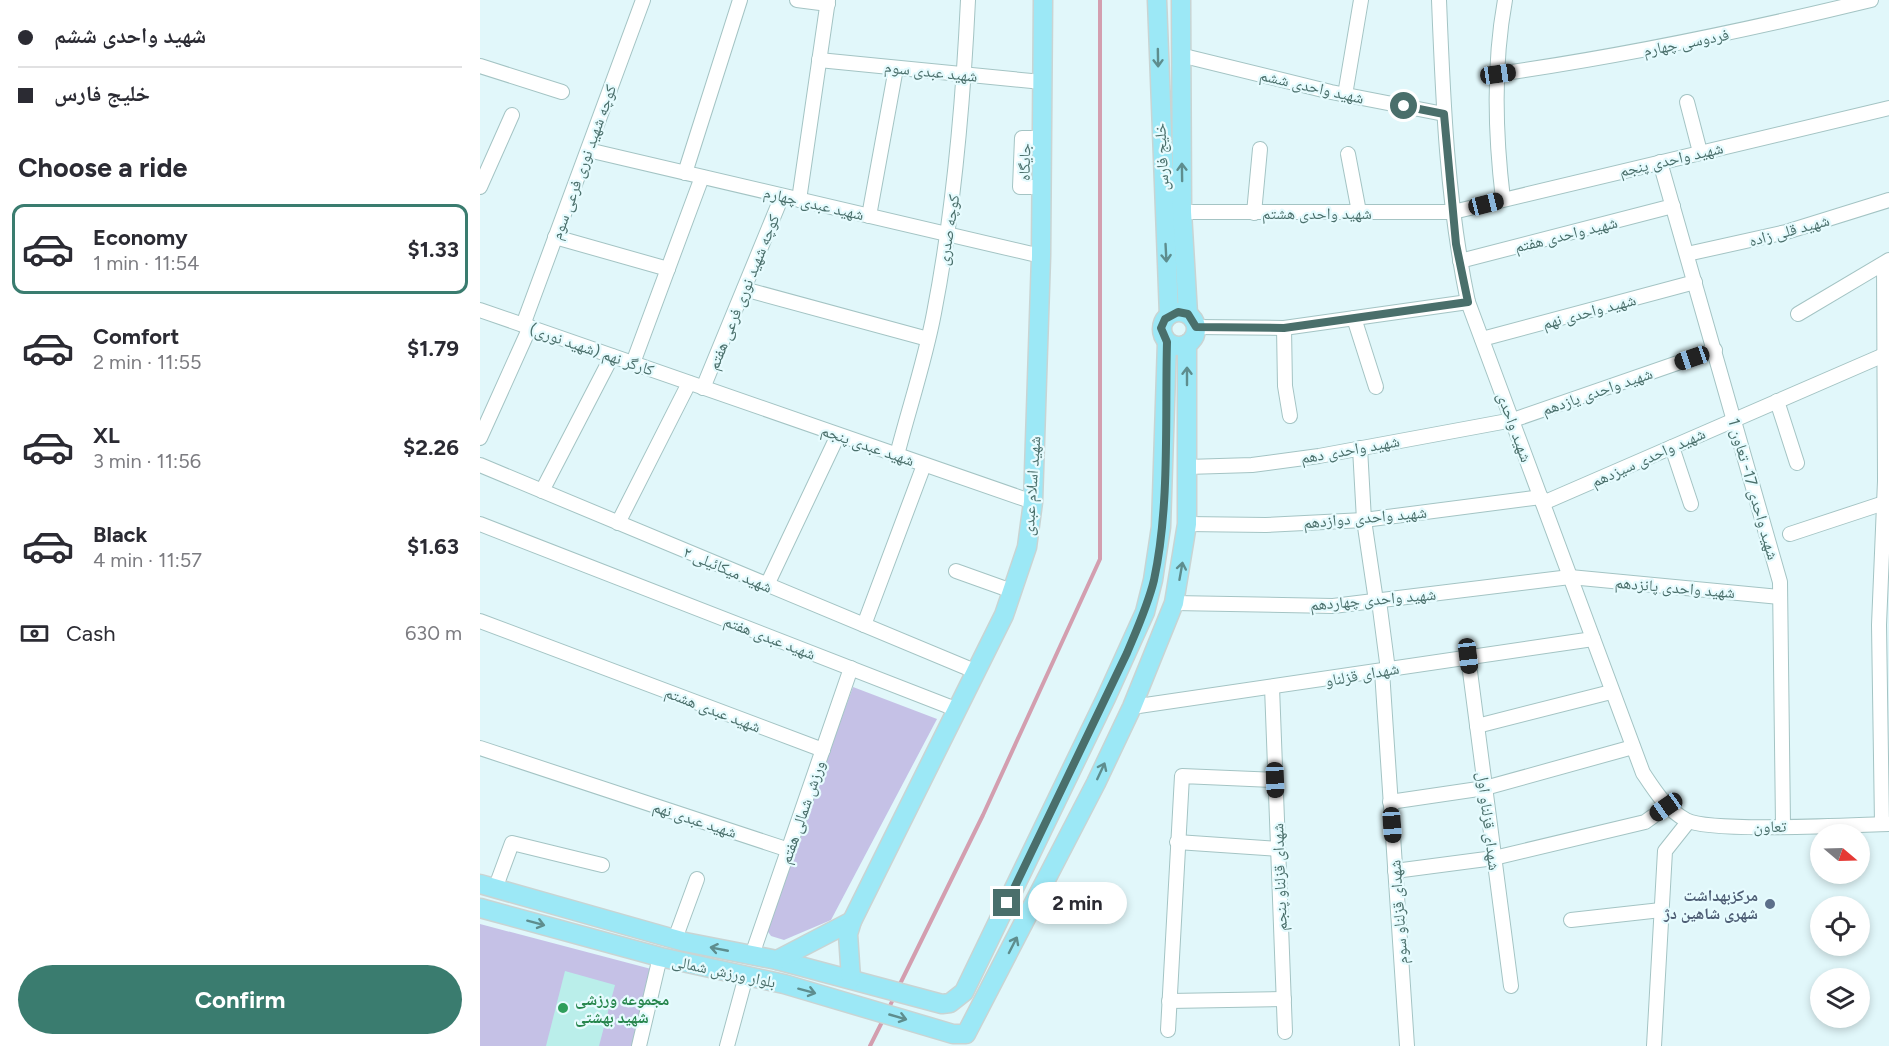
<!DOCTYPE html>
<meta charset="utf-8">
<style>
:root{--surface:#fff;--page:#f2f2f3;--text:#2b2b33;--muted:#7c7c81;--line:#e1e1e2;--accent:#3a7c6f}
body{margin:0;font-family:Figtree,"Noto Naskh Arabic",sans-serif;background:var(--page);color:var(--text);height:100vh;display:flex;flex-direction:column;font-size:22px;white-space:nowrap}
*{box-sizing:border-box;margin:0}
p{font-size:20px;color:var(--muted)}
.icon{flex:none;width:33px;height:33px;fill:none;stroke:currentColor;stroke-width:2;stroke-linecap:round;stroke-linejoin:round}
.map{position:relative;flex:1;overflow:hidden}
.side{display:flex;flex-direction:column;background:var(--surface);width:480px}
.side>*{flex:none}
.guide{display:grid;align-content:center;height:132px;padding:0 18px;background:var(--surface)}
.needle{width:39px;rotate:109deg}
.controls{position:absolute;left:1330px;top:824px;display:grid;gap:12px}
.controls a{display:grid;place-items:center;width:60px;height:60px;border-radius:50%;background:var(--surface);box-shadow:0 3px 9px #0003;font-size:30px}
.end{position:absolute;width:27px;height:27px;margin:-14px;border:8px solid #4a6f6b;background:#fff;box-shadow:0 0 0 3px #fff}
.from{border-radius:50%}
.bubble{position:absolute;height:42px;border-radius:21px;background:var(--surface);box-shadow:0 3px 9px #0003;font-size:20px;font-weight:700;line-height:42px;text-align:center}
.car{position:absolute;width:18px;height:36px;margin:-18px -9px;border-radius:8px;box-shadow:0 0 4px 2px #0007;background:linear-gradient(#222 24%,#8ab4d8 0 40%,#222 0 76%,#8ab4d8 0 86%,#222 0)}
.guide b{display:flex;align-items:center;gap:21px;height:57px;font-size:22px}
.guide b+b{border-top:2px solid var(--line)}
.guide i{width:15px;height:15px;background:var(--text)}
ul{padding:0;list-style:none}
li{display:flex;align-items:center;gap:18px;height:90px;margin:0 12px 9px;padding:0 6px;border:3px solid transparent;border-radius:12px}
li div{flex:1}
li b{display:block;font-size:22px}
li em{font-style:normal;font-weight:700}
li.selected{border-color:var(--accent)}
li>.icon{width:54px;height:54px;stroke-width:1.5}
h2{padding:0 18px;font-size:27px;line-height:72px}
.pay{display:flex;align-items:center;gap:15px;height:66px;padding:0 18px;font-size:22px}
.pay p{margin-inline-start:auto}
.cta{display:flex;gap:12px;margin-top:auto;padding:12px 18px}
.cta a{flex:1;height:69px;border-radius:36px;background:var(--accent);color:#fff;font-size:24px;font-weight:700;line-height:69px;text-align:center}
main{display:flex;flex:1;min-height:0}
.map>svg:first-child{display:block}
.green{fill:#c5c1e6}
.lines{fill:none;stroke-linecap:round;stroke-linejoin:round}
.stream{stroke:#d39eaf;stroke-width:4}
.building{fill:#baeeea}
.minor-casing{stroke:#a4c4c4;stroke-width:16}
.major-casing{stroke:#c9d4d3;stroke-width:21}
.minor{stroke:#fff;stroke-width:14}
.major{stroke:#9ce8f6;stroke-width:18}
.oneway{stroke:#5e8d8e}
.route{stroke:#4a6f6b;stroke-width:8}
.service-dot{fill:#5c6f8a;stroke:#e6fbfe;stroke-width:2}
.leisure-dot{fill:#2e9e5b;stroke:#e6fbfe;stroke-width:2}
.labels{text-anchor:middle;stroke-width:4.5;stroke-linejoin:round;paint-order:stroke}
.street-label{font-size:16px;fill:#4a6f6b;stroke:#e6fbfe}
.service-label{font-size:16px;font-weight:bold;fill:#4e5e75;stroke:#e6fbfe;text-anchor:end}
.leisure-label{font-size:16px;font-weight:bold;fill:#27864d;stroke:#e6fbfe;text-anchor:start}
</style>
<main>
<section class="side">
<div class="guide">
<b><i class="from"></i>شهید واحدی ششم</b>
<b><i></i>خلیج فارس</b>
</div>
<h2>Choose a ride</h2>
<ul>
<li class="selected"><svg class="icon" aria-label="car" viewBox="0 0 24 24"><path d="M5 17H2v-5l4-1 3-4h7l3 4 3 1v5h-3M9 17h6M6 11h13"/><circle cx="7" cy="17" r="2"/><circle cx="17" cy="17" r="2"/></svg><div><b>Economy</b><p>1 min · 11:54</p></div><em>$1.33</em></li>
<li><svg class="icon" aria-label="car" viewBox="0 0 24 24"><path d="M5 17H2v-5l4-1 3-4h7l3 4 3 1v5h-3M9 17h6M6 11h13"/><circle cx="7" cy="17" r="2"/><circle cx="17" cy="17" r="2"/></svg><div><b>Comfort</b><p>2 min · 11:55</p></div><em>$1.79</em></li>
<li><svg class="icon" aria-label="car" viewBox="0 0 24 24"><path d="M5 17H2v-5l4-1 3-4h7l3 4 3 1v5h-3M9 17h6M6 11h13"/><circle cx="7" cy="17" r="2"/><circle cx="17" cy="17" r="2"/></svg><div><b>XL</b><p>3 min · 11:56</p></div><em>$2.26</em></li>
<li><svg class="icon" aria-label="car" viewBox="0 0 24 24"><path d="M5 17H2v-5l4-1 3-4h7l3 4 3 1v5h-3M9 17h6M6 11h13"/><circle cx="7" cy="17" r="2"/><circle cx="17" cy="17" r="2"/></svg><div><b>Black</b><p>4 min · 11:57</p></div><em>$1.63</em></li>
</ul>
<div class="pay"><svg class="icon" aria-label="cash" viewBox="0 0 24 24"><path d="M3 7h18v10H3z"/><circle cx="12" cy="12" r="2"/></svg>Cash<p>630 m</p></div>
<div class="cta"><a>Confirm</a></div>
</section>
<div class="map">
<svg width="1409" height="1046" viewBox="0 0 1409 1046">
<rect width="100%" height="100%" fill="#e1f7fa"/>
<!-- green -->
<g class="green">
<path d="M373,687L457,719L351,920L304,940L291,936L284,926Z"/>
<path d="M0,924L175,970L156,1046H0Z"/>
</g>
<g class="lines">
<!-- stream -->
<g class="stream">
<path d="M419,986L503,815L620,559V0"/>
<path d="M408,1010L415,995"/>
<path d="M390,1046L403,1020"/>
</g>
</g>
<!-- building -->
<path class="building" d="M85,971L135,985L119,1046H66Z"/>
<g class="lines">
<!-- minor casing -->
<g class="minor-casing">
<g id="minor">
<path d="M317,0L348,4"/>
<path d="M959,0C963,102 967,202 988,302L1163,773C1175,791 1186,809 1206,820C1231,833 1372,825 1409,824"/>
<path d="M700,55L851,92L964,114"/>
<path d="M339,60L562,82"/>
<path d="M0,66L82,92"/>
<path d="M1018,74C1144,56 1268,30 1391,0"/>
<path d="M865,95L881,0"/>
<path d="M1207,102L1220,152"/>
<path d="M108,150L561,256"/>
<path d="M868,154L879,212"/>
<path d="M1180,162L1300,582L1303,825"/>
<path d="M205,173L260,0"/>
<path d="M0,187L32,115"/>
<path d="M561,187H540L542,138H562"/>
<path d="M1023,199C1015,133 1013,66 1025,0"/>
<path d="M319,200L348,0"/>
<path d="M702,212H973L1409,108"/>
<path d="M774,213L780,149"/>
<path d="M389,216L416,68"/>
<path d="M75,237L188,269"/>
<path d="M1207,254L1306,232L1409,200"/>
<path d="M980,261L1193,206"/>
<path d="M264,289L448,339"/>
<path d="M0,310L553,502"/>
<path d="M1318,314L1409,260"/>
<path d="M874,318L896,387"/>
<path d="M43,325L163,0"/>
<path d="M716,327L804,328L988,302"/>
<path d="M804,328L805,386L810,416"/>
<path d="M1002,339L1215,282"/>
<path d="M153,363L222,177"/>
<path d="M223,388L302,196"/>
<path d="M1297,401L1317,463"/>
<path d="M0,438L50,327"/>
<path d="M1192,447L1211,504"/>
<path d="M880,448L884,520L896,601"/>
<path d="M417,455C429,408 445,361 454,313C474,210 483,106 488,0"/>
<path d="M0,465L497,672"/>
<path d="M707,467L772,465L839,456L1033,420L1235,350"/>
<path d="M62,491L132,356"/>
<path d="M1063,503L1404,355"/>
<path d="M138,523L209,383"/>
<path d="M0,524L478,710"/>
<path d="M707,524L786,525L884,520L1061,497"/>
<path d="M1310,534L1404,503"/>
<path d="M476,571L532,591"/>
<path d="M287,585L358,435"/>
<path d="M899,601L908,670"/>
<path d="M694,603L853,606L1090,577L1300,597"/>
<path d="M0,621L343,750"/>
<path d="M384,625L444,465"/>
<path d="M988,656L1031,986"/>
<path d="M902,671L927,1046"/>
<path d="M792,687L805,1032"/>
<path d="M652,707L1113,639"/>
<path d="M997,726L1131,692"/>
<path d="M0,748L309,850"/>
<path d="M910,802L1005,788L1153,747"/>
<path d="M1402,824L1399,625L1405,481L1404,264"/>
<path d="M697,842L798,849"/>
<path d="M915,871L1014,858L1165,822L1186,807"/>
<path d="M15,889L32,843L122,865"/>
<path d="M1091,920L1181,910"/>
<path d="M195,939L217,879"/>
<path d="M272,955L371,668"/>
<path d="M689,1001L804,999"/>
<path d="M688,1030L702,776L795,780"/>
<path d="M159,1046L180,957"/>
<path d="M247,1046L266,976"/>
<path d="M1174,1046L1185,851L1208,822"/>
</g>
</g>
<!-- major casing -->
<g class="major-casing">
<g id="major">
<path d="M677,0L689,315"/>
<path d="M701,0L702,212L708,314"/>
<circle cx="699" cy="329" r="17"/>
<path d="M0,884L205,942L297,960L462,1004L470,1003L484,992L626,698L665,612L673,580L681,527L687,342"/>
<path d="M0,908L180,957L304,984L473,1034H486L616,783L652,707L694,603L707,524V344"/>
<path d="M297,960L372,921"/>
<path d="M371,979L368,934L372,921L524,615L547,547L553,502L561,256L563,0"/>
</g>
</g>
<!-- minor -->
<use href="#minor" class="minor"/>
<!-- major -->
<use href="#major" class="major"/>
</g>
<!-- one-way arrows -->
<defs><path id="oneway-shaft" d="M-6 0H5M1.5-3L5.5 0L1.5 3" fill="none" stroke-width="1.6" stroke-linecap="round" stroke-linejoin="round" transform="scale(1.5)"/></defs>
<g class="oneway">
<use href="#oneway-shaft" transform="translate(678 58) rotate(89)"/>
<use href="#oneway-shaft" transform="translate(702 172) rotate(-91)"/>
<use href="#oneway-shaft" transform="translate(686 253) rotate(87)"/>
<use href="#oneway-shaft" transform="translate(707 376) rotate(-90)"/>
<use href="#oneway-shaft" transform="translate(701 571) rotate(-80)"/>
<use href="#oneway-shaft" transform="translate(621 771) rotate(-65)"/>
<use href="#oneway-shaft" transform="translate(56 923) rotate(15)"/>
<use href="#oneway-shaft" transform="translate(533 945) rotate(-63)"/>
<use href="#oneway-shaft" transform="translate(239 949) rotate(-169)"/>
<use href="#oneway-shaft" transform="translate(327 991) rotate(15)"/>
<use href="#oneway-shaft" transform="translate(418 1017) rotate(16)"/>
</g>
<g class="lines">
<!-- route -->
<path class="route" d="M527,903L647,653C657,629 668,605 674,580C690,506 685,418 687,342L681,328L685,319L698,312L708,314L716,327L804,328L988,302L976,244L964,114L924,106"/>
</g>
<!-- markers -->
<circle class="service-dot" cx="1290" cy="904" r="6"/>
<circle class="leisure-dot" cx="83" cy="1008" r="6"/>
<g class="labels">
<!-- street labels -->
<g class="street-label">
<text transform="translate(1206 42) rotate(-11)" y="6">فردوسی چهارم</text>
<text transform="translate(451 71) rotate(6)" y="6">شهید عبدی سوم</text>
<text transform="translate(832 86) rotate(13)" y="6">شهید واحدی ششم</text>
<text transform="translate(681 157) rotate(-93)" y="6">خلیج فارس</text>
<text transform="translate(1191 159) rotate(-13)" y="6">شهید واحدی پنجم</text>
<text transform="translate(103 162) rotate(-70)" y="6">کوچه شهید نوری فرعی سوم</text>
<text transform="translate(544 162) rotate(-89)" y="6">جایگاه</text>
<text transform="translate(334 203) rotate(13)" y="6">شهید عبدی چهارم</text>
<text x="837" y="219">شهید واحدی هشتم</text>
<text transform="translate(468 230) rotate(-81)" y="6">کوچه صدری</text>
<text transform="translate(1309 230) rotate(-15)" y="6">شهید قلی زاده</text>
<text transform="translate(1086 234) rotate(-14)" y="6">شهید واحدی هفتم</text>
<text transform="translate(263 292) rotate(-68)" y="6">کوچه شهید نوری فرعی هفتم</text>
<text transform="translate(1109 311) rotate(-15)" y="6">شهید واحدی نهم</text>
<text transform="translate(112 349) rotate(19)" y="6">کارگر نهم (شهید نوری)</text>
<text transform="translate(1117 391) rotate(-19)" y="6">شهید واحدی یازدهم</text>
<text transform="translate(1035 427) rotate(70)" y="6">شهید واحدی</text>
<text transform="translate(388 445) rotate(19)" y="6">شهید عبدی پنجم</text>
<text transform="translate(870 449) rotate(-10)" y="6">شهید واحدی دهم</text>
<text transform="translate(1168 457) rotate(-24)" y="6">شهید واحدی سیزدهم</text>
<text transform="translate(551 486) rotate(-86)" y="6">شهید اسلام عبدی</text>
<text transform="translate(1274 489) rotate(74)" y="6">شهید واحدی 17- تعاون 1</text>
<text transform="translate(885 517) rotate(-5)" y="6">شهید واحدی دوازدهم</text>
<text transform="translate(248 569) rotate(23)" y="6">شهید میکائیلی ۲</text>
<text transform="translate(1195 587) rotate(5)" y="6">شهید واحدی پانزدهم</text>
<text transform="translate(893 599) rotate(-5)" y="6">شهید واحدی چهاردهم</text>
<text transform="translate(290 637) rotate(21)" y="6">شهید عبدی هفتم</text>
<text transform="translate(882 674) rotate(-10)" y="6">شهدای قزلناو</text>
<text transform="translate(233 709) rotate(21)" y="6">شهید عبدی هشتم</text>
<text transform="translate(322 812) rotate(-71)" y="6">ورزش شمالی هفتم</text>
<text transform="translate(215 819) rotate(18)" y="6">شهید عبدی نهم</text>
<text transform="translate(1009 821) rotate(83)" y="6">شهدای قزلناو اول</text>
<text transform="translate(1290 826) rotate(-1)" y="6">تعاون</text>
<text transform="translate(799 877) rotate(-92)" y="6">شهدای قزلناو پنجم</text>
<text transform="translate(918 912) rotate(-94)" y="6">شهدای قزلناو سوم</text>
<text transform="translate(244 971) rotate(12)" y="6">بلوار ورزش شمالی</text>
</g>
<!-- service labels -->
<g class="service-label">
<text x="1278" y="901">مرکزبهداشت<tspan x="1278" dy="18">شهری شاهین دژ</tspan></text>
</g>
<!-- leisure labels -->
<g class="leisure-label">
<text x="95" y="1005">مجموعه ورزشی<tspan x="95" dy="18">شهید بهشتی</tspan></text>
</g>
</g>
</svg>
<div class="controls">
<a><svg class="needle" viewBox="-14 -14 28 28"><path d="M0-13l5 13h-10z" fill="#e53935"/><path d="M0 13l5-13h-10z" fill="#7c7c81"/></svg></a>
<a><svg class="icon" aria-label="locate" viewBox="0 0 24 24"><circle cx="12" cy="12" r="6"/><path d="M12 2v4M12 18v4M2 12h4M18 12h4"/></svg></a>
<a><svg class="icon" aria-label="layers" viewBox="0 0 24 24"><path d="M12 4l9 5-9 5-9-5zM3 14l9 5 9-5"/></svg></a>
</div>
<i class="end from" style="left:924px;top:106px"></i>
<i class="end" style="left:527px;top:903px"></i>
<div class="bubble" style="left:548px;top:882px;width:99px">2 min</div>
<i class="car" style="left:1018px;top:74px;rotate:82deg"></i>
<i class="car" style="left:1006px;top:204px;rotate:76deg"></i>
<i class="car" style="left:1212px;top:358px;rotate:251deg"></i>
<i class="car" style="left:988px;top:656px;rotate:173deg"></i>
<i class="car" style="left:795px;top:780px;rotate:178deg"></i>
<i class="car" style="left:1186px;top:807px;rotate:235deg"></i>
<i class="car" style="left:912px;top:825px;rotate:176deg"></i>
</div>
</main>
